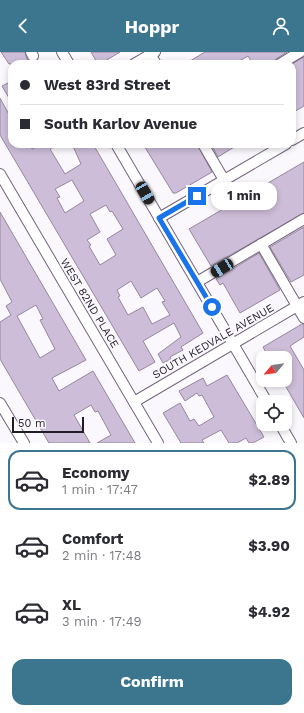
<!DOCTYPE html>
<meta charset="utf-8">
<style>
:root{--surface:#fff;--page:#f2f2f3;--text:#2b2b33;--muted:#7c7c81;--line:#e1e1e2;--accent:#3b758e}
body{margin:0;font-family:"Work Sans",sans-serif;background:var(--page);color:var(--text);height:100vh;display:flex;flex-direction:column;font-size:15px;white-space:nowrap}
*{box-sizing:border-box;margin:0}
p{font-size:13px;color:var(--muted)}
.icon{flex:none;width:22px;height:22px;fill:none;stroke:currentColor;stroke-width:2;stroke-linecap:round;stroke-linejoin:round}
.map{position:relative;height:391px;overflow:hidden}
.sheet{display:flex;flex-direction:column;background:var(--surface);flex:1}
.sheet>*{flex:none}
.top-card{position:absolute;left:8px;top:8px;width:288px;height:88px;border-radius:12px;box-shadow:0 2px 6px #0003;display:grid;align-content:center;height:88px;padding:0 12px;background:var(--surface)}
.needle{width:26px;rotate:241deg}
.controls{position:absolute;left:256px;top:299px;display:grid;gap:8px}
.controls a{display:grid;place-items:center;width:36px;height:36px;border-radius:8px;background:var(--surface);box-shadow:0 2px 6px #0003;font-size:20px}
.scale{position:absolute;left:12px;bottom:10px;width:72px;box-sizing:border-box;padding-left:4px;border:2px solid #211b25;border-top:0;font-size:11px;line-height:14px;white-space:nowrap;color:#211b25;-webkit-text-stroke:3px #faf7fd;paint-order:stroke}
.end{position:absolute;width:18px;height:18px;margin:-9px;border:5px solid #1a73e8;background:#fff;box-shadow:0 0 0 2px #fff}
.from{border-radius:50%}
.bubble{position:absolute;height:28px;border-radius:12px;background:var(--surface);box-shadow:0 2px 6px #0003;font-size:13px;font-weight:700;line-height:28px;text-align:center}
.car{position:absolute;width:12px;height:24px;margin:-12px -6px;border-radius:5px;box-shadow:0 0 3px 1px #0007;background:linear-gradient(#222 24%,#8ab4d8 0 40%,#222 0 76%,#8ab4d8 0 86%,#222 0)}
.top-card b{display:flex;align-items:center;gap:14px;height:38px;font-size:15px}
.top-card b+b{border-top:1px solid var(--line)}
.top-card i{width:10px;height:10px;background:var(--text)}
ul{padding:7px 0 0;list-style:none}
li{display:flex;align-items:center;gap:12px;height:60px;margin:0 8px 6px;padding:0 4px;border:2px solid transparent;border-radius:12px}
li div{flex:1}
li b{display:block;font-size:15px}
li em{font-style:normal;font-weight:700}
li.selected{border-color:var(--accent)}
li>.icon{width:36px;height:36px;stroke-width:1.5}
.primary-button{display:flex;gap:8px;margin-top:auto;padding:8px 12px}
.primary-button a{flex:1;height:46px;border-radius:12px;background:var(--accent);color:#fff;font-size:16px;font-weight:700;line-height:46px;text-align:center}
header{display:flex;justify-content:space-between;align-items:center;height:52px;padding:0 12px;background:var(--accent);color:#fff;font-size:18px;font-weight:700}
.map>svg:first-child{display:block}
.building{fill:#cdbdd8;stroke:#9587a0;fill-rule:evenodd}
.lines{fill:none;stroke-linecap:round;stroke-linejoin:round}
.minor-casing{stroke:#74657d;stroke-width:12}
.minor{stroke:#fff;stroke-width:10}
.route{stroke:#1a73e8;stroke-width:5}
.labels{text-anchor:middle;stroke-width:4;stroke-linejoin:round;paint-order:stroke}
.street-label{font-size:11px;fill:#211b25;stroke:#faf7fd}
</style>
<header><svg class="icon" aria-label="back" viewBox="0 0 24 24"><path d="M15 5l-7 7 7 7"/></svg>Hoppr<svg class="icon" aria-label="person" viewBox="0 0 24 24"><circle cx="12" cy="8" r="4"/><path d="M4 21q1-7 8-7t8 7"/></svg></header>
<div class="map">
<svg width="304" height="391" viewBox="0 0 304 391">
<rect width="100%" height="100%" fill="#faf7fd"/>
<!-- building -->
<g class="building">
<path d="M1,0H25L27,7L34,12H9Z"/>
<path d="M91,0H120L100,12H98Z"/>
<path d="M205,0H287L276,7L274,12H253L248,4L234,12H185Z"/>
<path d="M304,5V54L292,61V12Z"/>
<path d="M12,29V51L2,34Z"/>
<path d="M0,46L12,68V92H29L32,97L41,92H59L50,97L65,122L81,112L72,92H93L203,281L181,295L183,298L170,305L171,307L163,311L158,302L181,285L174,271L143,289L155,310L139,319L0,83ZM72,128L84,149L65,161L57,146L60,145L55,137ZM106,153L110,160L112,159L123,177L107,187L116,203L100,213L89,194L91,193L87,188L100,180L90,162ZM131,229L141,246L157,236L165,249L162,250L170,263L152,272L143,255L128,263L118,245L120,244L117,238Z"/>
<path d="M143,92H197L212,120L176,141H173Z"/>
<path d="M211,92H239L218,105Z"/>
<path d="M304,110V161L211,214L189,177Z"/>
<path d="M0,160L86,308L52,326L59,339L93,319L135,391H97L111,383L98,359L95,360L91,353L74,363L90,391H49L0,307V270L11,263L6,254L12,250L0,227ZM36,253L43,267L40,268L55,297L40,306L17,264Z"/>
<path d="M304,175V223L291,230L270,195Z"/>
<path d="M259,201L280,238L240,261L223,231L220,233L216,227Z"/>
<path d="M302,272H304V285L290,294L304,318V366L282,328H285V306H269L263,295Z"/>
<path d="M227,323L264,385L253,391H249L246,386L237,391H229L221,378L202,388L204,391H181L163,361L180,351L190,369L194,367L199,374L214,365L202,343L199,344L197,341L185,349L179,339L203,326L207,334Z"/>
</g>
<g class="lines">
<!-- minor casing -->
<g class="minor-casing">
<g id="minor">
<path d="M31,0L33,4"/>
<path d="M62,0L69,12"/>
<path d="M149,0L156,12"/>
<path d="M134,12L155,0"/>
<path d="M280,12L300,0"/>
<path d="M292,88L304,81"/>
<path d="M116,92L267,350"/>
<path d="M203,92L224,128"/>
<path d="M0,122L158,391"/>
<path d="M159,166L286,92"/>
<path d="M261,192L304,266"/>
<path d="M197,230L304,167"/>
<path d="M134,350L304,250"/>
<path d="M0,351L24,391"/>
<path d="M280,372L291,391"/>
</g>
</g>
<!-- minor -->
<use href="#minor" class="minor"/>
</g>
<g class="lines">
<!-- route -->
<path class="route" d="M197,144L159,166L212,255"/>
</g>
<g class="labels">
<!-- street labels -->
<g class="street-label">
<text transform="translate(90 251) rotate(59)" y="4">WEST 82ND PLACE</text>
<text transform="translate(213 289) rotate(-30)" y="4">SOUTH KEDVALE AVENUE</text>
</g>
</g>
</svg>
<div class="controls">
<a><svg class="needle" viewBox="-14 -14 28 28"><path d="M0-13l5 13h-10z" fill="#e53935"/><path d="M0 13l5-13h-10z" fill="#7c7c81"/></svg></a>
<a><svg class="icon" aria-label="locate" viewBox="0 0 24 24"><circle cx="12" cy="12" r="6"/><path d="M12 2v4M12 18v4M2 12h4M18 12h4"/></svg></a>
</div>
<div class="scale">50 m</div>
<i class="end from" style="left:212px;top:255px"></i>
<i class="end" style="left:197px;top:144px"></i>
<div class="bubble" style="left:211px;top:130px;width:66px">1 min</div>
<i class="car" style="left:145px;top:141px;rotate:150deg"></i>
<i class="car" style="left:222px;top:216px;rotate:239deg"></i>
<div class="top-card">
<b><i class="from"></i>West 83rd Street</b>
<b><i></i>South Karlov Avenue</b>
</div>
</div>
<section class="sheet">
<ul>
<li class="selected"><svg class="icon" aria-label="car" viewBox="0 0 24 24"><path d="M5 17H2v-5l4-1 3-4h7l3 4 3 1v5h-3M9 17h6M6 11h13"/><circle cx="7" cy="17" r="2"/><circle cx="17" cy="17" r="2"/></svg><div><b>Economy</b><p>1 min · 17:47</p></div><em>$2.89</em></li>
<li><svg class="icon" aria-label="car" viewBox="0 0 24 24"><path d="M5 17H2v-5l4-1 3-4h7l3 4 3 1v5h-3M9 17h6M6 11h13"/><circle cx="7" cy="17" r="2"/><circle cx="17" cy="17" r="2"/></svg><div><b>Comfort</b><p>2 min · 17:48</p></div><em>$3.90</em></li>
<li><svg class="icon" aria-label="car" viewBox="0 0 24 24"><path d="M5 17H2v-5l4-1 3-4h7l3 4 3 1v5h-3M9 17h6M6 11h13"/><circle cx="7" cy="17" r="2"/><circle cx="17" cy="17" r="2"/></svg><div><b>XL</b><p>3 min · 17:49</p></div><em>$4.92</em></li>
</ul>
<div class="primary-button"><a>Confirm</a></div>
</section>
